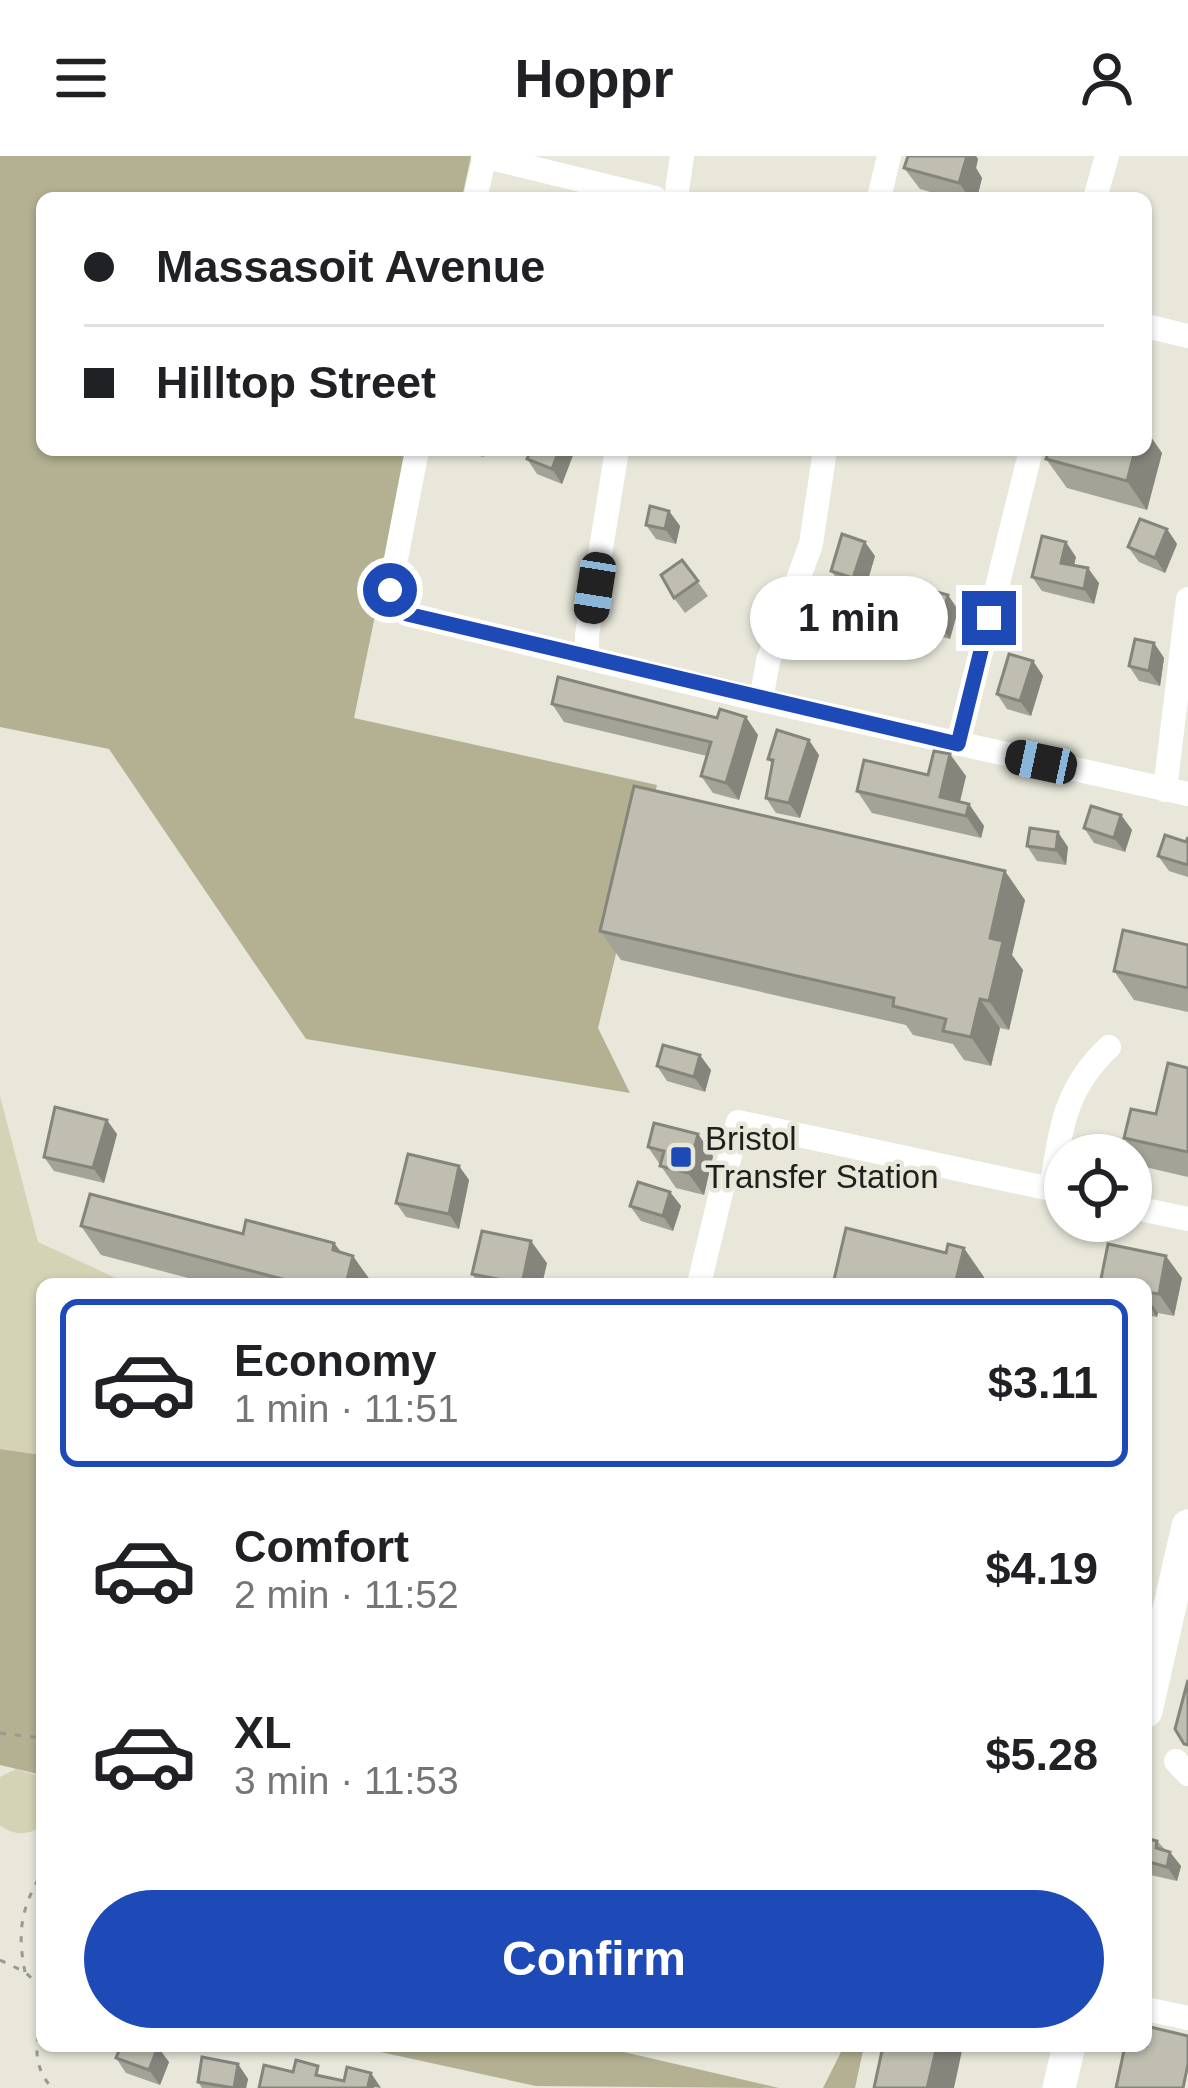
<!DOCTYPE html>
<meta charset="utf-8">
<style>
:root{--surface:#fff;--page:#f6f6f6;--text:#202124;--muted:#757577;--line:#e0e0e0;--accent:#1e4ab7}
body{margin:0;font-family:Helvetica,sans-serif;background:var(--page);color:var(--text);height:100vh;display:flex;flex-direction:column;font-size:45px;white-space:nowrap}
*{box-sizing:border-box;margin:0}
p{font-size:39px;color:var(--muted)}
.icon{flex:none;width:66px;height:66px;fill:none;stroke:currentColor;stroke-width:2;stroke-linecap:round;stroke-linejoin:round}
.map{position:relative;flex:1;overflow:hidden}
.sheet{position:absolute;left:36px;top:1122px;width:1116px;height:774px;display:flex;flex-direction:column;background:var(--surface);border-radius:18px;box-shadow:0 3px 9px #0004}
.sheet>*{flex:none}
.hud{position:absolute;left:36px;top:36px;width:1116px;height:264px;border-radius:18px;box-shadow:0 3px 9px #0004;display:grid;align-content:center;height:264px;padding:0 48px;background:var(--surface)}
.buttons{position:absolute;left:1044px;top:978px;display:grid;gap:24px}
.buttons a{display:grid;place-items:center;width:108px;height:108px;border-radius:50%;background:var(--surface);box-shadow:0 3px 9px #0004;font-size:60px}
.end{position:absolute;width:54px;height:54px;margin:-27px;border:15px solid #1e4ab7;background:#fff;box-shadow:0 0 0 6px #fff}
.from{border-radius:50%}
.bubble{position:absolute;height:84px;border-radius:42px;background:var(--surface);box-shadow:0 3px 9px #0004;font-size:39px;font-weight:700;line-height:84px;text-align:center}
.car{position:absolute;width:36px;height:72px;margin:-36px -18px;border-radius:15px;box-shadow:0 0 9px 3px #0007;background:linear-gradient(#222 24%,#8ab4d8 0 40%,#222 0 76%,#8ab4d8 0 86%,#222 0)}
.hud b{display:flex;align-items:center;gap:42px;height:114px;font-size:45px}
.hud b+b{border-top:3px solid var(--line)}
.hud i{width:30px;height:30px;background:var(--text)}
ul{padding:21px 0 0;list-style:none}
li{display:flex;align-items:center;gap:36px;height:168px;margin:0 24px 18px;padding:0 24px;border:6px solid transparent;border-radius:18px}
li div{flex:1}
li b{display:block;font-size:45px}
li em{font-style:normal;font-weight:700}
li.active{border-color:var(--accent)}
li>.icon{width:108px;height:108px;stroke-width:1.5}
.action{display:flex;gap:24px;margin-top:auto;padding:24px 48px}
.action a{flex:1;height:138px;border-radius:72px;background:var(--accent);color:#fff;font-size:48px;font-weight:700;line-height:138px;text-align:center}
header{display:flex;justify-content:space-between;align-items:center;height:156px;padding:0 48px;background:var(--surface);font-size:54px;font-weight:700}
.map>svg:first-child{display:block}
.green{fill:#d4d3b5}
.forest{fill:#b3b192}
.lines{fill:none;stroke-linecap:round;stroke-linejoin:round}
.path{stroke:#9a9990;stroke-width:3;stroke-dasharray:6 9;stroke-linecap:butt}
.minor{stroke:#fff;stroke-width:24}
.major{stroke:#fff;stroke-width:33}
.wall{fill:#a4a398}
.shaded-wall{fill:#86857c}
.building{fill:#bfbeb1;stroke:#86857c;stroke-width:3}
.route{stroke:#1e4ab7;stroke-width:15}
.poi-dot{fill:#1e4ab7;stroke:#e8e7da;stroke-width:4.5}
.labels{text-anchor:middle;stroke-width:9;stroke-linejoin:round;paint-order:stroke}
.poi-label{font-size:33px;fill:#1f1f1b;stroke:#e8e7da;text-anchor:start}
</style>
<header><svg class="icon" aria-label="menu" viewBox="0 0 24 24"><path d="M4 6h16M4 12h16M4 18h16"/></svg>Hoppr<svg class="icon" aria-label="person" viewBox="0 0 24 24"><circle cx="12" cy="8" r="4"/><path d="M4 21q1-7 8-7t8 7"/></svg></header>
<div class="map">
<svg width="1188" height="1932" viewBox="0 0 1188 1932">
<rect width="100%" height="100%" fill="#e8e7da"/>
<!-- green -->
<g class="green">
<path d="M0,940L38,1086L129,1128H42V1295L36,1298L0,1293Z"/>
<path d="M16,1613L42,1621V1671C27,1679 14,1680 0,1669V1621Z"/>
</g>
<!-- forest -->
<g class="forest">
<path d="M0,0H471L462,42H42V294H409L354,562L657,629L598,872L630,937L306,883L109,593L0,571Z"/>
<path d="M0,1293L35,1298L42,1295V1619L0,1609Z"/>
<path d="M353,1890H598L779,1932L536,1930Z"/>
<path d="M844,1890H864L855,1932H823Z"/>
</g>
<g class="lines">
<!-- path -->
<g class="path">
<path d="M0,1577L42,1582"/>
<path d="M0,1804L25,1816L42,1832"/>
<path d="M25,1816C17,1776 21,1752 42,1717"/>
<path d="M42,1865C34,1890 34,1912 52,1932"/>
</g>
<!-- minor -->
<g class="minor">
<path d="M483,0L655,42"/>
<path d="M475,42L485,0"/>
<path d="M676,42L682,0"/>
<path d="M879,42L889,0"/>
<path d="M1095,42L1107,0"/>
<path d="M1146,170L1188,180"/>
<path d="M417,294L390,434L407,458L761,544L1188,638"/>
<path d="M587,501V479L617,294"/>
<path d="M761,544L768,505L811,388L825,294"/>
<path d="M958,588L1031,294"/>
<path d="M1165,634L1188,443"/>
<path d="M1051,1033C1061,975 1063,934 1109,891"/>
<path d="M1131,1051L1188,1063"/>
<path d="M699,1128L738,966L1065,1036"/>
<path d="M1176,1605L1188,1618"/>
<path d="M1146,1853L1188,1862"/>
</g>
<!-- major -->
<g class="major">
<path d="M1146,1555L1188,1370"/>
<path d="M1059,1932L1069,1890"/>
</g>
</g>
<!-- wall -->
<g class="wall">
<path d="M908,0H976L978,3L976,12L982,22L977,42H951L920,33L904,12Z"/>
<path d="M1146,274L1162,297L1147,354L1067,332L1046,303L1146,294Z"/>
<path d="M459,294H485L484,301L460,296Z"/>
<path d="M531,294H575L562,328L537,318L527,303Z"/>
<path d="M669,355L680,370L676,388L656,383L646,369Z"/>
<path d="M1167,373L1177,388L1165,417L1139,406L1128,391Z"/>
<path d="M875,400L864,437L842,430L831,415Z"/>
<path d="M1076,401L1074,409L1099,427L1094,448L1042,435L1032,421Z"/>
<path d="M682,404L708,440L685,457L674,442Z"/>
<path d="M948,439L958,454L950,483L928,477L918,462Z"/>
<path d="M1154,487L1164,502L1160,530L1139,525L1129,510Z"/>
<path d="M1033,505L1043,520L1031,560L1007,553L997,538Z"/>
<path d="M552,548L717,562L758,579L739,644L713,637L701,620L707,600L564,566Z"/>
<path d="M819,599L800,662L776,657L766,642L773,609L768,603Z"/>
<path d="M928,619L966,620L960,645L969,648L984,670L981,682L872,657L857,635Z"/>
<path d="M1121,659L1132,674L1125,696L1094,687L1084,672Z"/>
<path d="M1188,681V721L1169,715L1158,700L1186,686Z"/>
<path d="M1027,690L1068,691L1066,709L1037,705Z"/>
<path d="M1025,744L1012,799L1023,814L1009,874L1000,872L991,910L964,904L953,888L913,879L906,869L621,804L600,775Z"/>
<path d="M1188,789V856L1134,844L1114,815Z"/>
<path d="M657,910L711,914L705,936L667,925Z"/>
<path d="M1188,912V1021L1145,1011L1124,982L1156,958Z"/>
<path d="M117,978L104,1027L54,1015L44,1001Z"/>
<path d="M698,978L713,1000L704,1039L676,1032L648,991Z"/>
<path d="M459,1010L469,1024L459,1073L406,1061L396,1047Z"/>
<path d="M670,1036L681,1050L673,1075L641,1065L630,1050Z"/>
<path d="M81,1070L243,1078L334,1087L342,1097L373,1128H211L101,1099Z"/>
<path d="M547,1107L542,1128H479L472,1118Z"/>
<path d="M1182,1122L1174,1160L1158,1157L1157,1161L1146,1159V1128Z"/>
<path d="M1146,1682L1157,1685L1181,1710L1177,1725L1146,1718Z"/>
<path d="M116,1902L169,1906L160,1929L126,1917Z"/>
<path d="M238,1908L248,1923L246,1932H202L198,1926Z"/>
</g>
<!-- shaded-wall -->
<g class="shaded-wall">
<path d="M961,0H976L978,3L976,12L982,22L977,42H970L959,27Z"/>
<path d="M1146,274L1162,297L1147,354L1127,325L1135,294H1146Z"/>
<path d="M559,294H575L562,328L552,313Z"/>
<path d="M669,355L680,370L676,388L665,373Z"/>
<path d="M1167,373L1177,388L1165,417L1155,402Z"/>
<path d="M865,386L875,400L864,437L853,422Z"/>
<path d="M1066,386L1076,401L1071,421L1061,407Z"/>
<path d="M1088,412L1099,427L1094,448L1084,433Z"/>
<path d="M948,439L958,454L950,483L940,469Z"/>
<path d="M1154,487L1164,502L1160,530L1149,515Z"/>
<path d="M1033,505L1043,520L1031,560L1020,545Z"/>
<path d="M746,561L758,579L739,644L726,627Z"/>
<path d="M809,584L819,599L800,662L789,647Z"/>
<path d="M950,598L966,620L957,658L940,641Z"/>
<path d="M969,648L984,670L981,682L966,660Z"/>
<path d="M1121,659L1132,674L1125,696L1114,682Z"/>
<path d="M1058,676L1068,691L1066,709L1056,694Z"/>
<path d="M1005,715L1025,744L1012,799L1023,814L1009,874L989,845L990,782Z"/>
<path d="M980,843L1000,872L991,910L971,881Z"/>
<path d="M700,899L711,914L705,936L694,921Z"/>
<path d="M107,964L117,978L104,1027L93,1012Z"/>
<path d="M698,978L713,1000L704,1039L688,1017Z"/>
<path d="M459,1010L469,1024L459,1073L449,1058Z"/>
<path d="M670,1036L681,1050L673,1075L663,1060Z"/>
<path d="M531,1085L547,1107L542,1128H522Z"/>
<path d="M334,1087L351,1110L353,1100L373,1128H346L333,1094Z"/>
<path d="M964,1092L984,1121L982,1128H955Z"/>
<path d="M1166,1100L1182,1122L1174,1160L1159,1138Z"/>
<path d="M1146,1140L1158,1157L1157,1161L1146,1145Z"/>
<path d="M1170,1696L1181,1710L1177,1725L1167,1711Z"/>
<path d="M937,1890H963L954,1932H927Z"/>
<path d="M158,1891L169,1906L160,1929L149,1914Z"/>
<path d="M238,1908L248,1923L246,1932H234Z"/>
<path d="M371,1917L381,1932L368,1930Z"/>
</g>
<!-- building -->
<g class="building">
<path d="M908,0H967L959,27L904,12Z"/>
<path d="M531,294H559L552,313L527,303Z"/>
<path d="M1049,294H1135L1127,325L1046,303Z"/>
<path d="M650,350L669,355L665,373L646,369Z"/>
<path d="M1140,363L1167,373L1155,402L1128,391Z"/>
<path d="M842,378L865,386L853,422L831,415Z"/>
<path d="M1042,380L1066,386L1061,407L1088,412L1084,433L1032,421Z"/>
<path d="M682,404L698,425L674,442L661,419Z"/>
<path d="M926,433L948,439L940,469L918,462Z"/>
<path d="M1135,483L1154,487L1149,515L1129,510Z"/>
<path d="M1009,498L1033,505L1020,545L997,538Z"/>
<path d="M558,521L717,562L720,553L746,561L726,627L701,620L711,586L552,548Z"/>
<path d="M777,574L809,584L789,647L766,642L773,604L768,603Z"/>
<path d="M934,595L950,598L940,641L969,648L966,660L857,635L864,604L928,619Z"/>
<path d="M634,630L1005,715L990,782L1003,785L989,845L980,843L971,881L943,875L946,863L893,850L894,842L600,775Z"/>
<path d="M1091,650L1121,659L1114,682L1084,672Z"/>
<path d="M1030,672L1058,676L1056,694L1027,690Z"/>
<path d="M1165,679L1186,686L1188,681V709L1158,700Z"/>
<path d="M1123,774L1188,789V832L1114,815Z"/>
<path d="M663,889L700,899L694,921L657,910Z"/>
<path d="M1168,907L1188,912V996L1124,982L1131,953L1156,958Z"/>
<path d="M55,951L107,964L93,1012L44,1001Z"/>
<path d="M654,967L698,978L688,1017L660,1010L664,995L648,991Z"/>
<path d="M408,998L459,1010L449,1058L396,1047Z"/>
<path d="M638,1026L670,1036L663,1060L630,1050Z"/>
<path d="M90,1038L243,1078L246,1064L334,1087L333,1094L353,1100L346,1128H301L81,1070Z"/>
<path d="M846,1072L946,1097L948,1088L964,1092L955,1128H833Z"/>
<path d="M482,1075L531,1085L522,1128L472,1118Z"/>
<path d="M1108,1088L1166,1100L1159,1138L1146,1136V1128H1100Z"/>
<path d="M1188,1524V1589L1184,1588L1175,1573Z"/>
<path d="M1146,1682L1157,1685L1156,1692L1170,1696L1167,1711L1146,1705Z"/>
<path d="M1146,1870L1188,1880V1908L1183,1932H1116L1125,1890H1146Z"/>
<path d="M121,1890L158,1891L149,1914L116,1902Z"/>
<path d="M883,1890H937L927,1932H874Z"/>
<path d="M202,1901L238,1908L234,1932L198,1926Z"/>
<path d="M296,1904L318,1910L316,1919L344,1925L347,1911L371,1917L368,1930L374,1932H259L264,1909L293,1916Z"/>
</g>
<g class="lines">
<!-- route -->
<path class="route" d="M390,434L407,458L958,588L989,462"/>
</g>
<!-- markers -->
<rect class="poi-dot" x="669" y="989" width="24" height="24" rx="6"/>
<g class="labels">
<!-- poi labels -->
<g class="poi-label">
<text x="705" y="994">Bristol<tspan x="705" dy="38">Transfer Station</tspan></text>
</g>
</g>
</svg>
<div class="buttons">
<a><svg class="icon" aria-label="locate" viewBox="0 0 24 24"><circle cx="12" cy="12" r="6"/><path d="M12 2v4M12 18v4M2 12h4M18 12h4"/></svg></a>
</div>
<i class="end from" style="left:390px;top:434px"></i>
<i class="end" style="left:989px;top:462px"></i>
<div class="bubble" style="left:750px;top:420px;width:198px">1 min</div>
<i class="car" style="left:595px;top:432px;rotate:189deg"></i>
<i class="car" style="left:1041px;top:606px;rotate:282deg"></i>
<div class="hud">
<b><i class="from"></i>Massasoit Avenue</b>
<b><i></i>Hilltop Street</b>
</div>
<section class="sheet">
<ul>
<li class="active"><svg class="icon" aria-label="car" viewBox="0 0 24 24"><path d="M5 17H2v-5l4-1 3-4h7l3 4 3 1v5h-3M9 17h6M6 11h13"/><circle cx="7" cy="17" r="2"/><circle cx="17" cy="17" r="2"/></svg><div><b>Economy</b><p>1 min · 11:51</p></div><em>$3.11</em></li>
<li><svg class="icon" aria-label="car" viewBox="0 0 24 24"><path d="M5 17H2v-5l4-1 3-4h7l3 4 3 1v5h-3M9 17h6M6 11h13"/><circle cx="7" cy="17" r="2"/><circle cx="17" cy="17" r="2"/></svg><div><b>Comfort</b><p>2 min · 11:52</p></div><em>$4.19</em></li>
<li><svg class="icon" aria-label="car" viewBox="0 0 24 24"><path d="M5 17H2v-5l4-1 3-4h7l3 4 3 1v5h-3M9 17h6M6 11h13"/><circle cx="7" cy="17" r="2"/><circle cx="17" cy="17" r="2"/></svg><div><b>XL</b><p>3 min · 11:53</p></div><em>$5.28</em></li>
</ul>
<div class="action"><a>Confirm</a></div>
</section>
</div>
